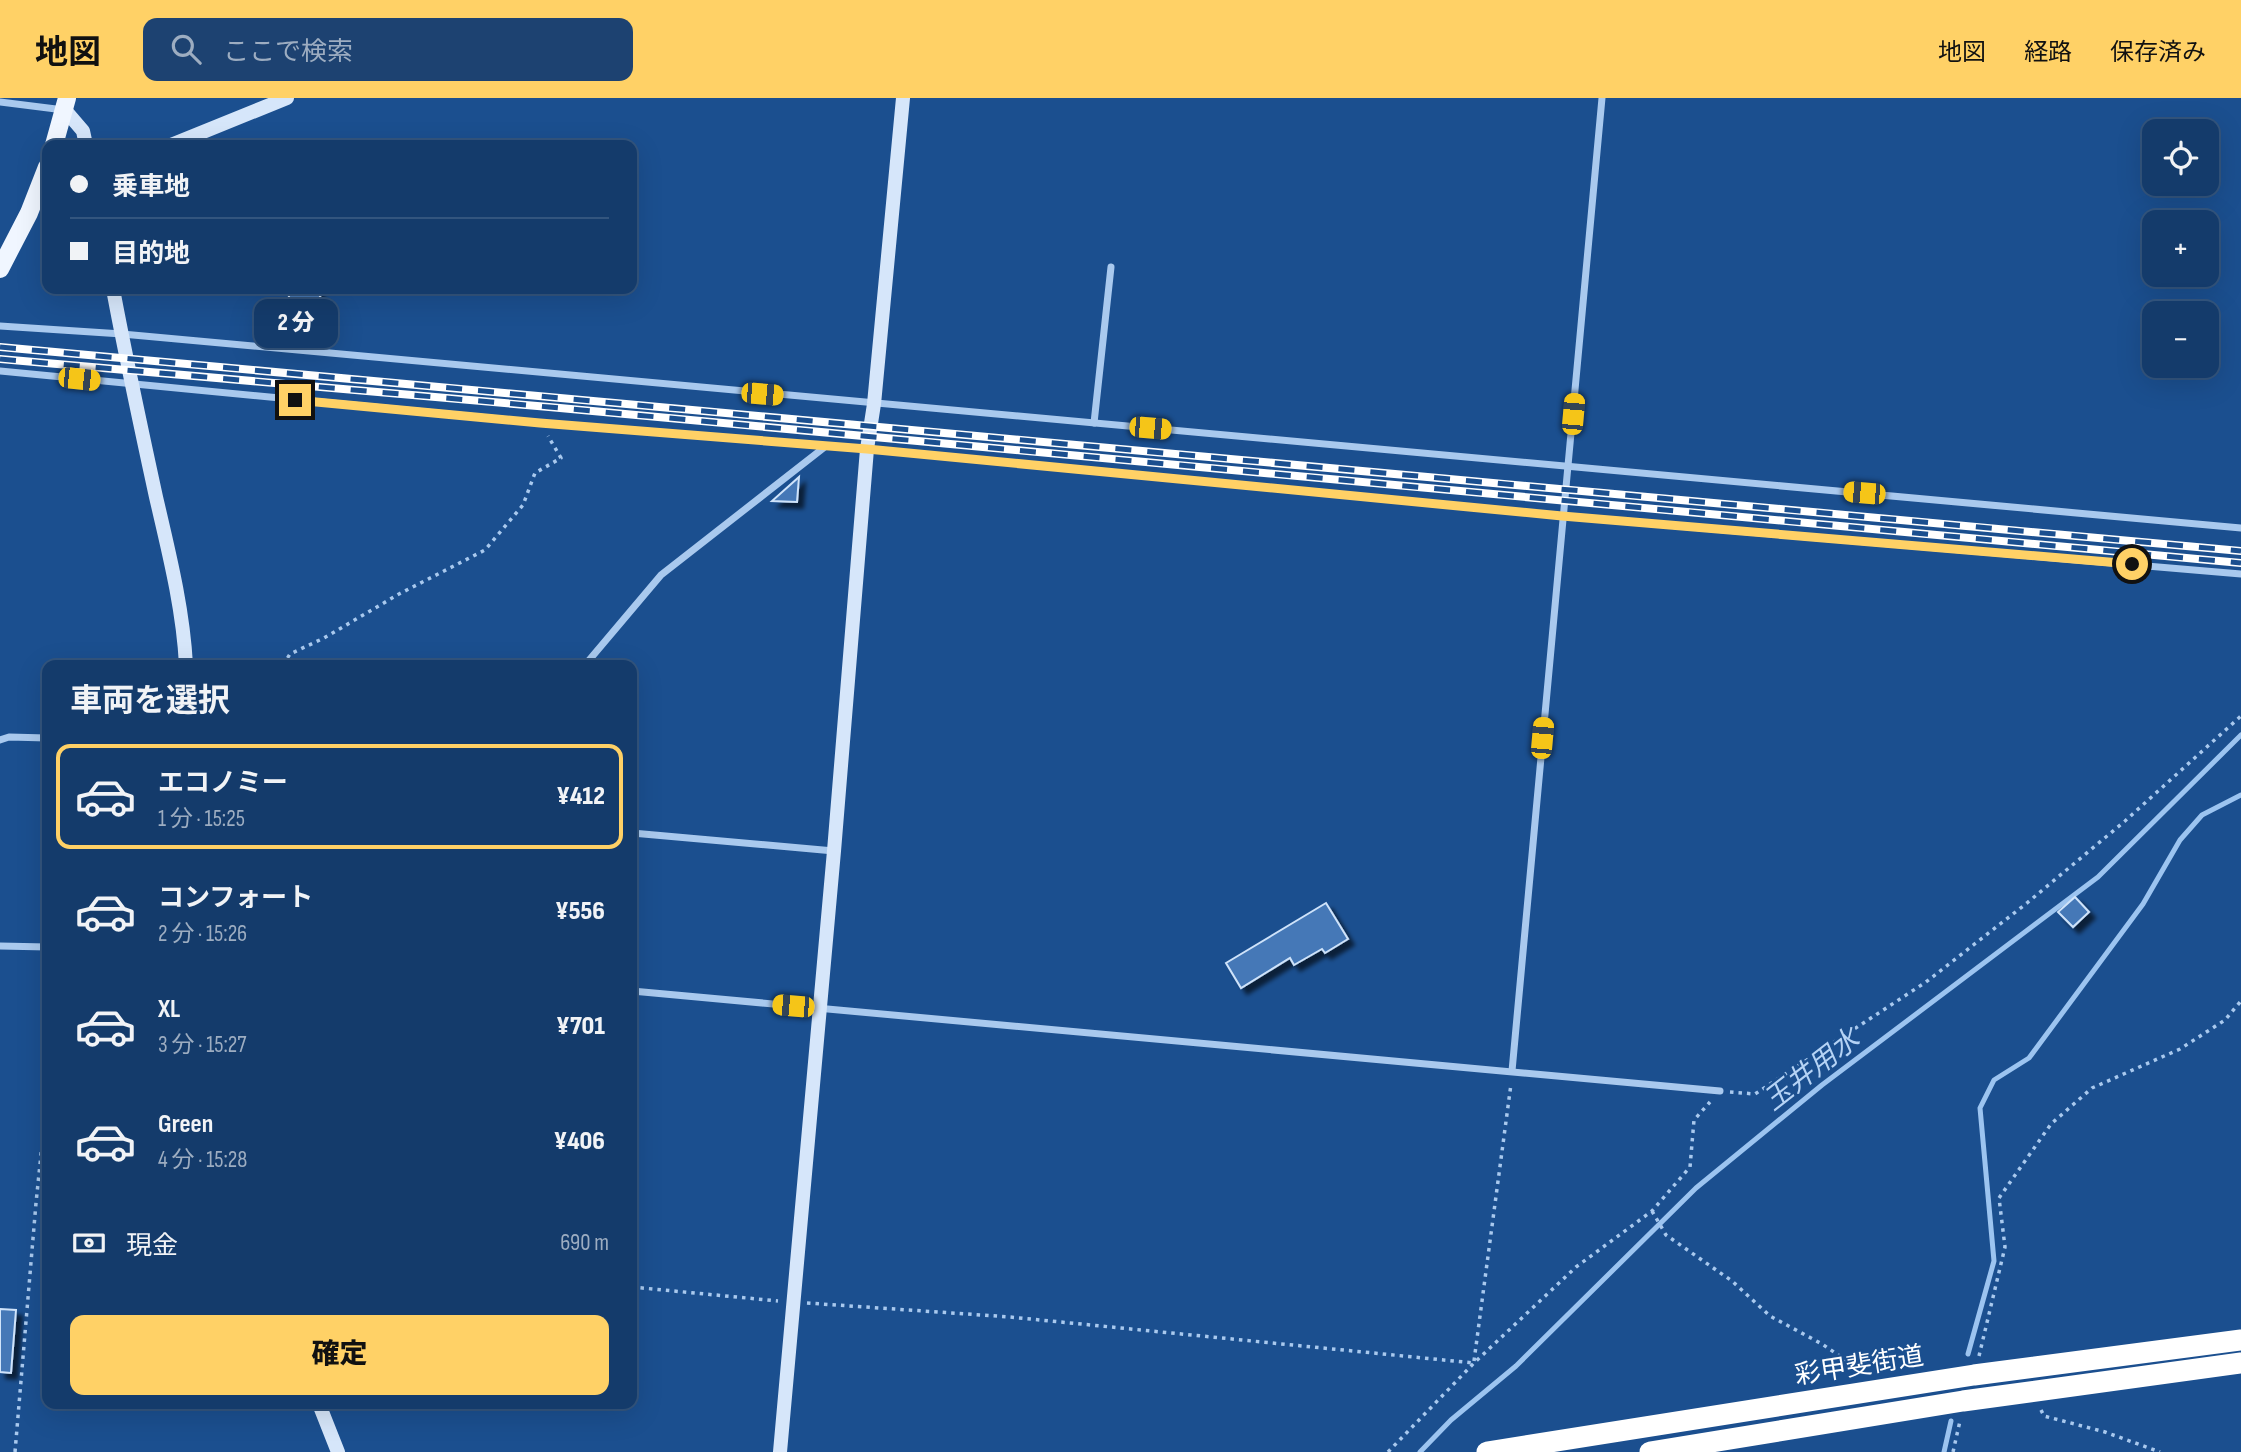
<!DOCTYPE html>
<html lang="ja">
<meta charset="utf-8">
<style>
:root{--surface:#143b6b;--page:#1d4271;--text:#f1f3f6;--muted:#9dadc1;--line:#33557e;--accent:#ffd166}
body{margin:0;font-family:"Sofia Sans Condensed","Noto Sans JP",sans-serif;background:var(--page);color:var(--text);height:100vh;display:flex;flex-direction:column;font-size:26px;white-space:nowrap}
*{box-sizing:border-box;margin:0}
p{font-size:23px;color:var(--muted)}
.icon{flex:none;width:38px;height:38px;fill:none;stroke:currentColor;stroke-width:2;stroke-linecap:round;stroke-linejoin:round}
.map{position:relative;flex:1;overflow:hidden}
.panel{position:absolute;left:42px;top:562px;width:595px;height:749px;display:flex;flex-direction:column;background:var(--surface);border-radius:14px;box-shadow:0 7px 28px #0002,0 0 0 2px var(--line)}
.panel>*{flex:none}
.top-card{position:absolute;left:42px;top:42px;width:595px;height:154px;border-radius:14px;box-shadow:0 7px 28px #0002,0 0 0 2px var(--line);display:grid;align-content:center;height:154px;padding:0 28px;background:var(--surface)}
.controls{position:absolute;left:2142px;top:21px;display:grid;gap:14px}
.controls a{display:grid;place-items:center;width:77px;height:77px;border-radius:14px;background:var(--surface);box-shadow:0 7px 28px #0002,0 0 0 2px var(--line);font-size:35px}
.end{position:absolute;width:32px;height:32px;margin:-16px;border:9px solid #ffd166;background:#111;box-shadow:0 0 0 4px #111}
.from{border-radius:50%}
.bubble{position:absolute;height:49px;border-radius:14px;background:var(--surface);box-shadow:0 7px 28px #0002,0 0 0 2px var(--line);font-size:23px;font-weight:800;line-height:49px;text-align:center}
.car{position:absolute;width:21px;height:42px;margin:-21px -10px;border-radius:9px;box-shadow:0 0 5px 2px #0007;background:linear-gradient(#f5c518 24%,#345 0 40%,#f5c518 0 76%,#345 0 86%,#f5c518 0)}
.top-card b{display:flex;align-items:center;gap:24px;height:66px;font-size:26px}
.top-card b+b{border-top:2px solid var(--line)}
.top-card i{width:18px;height:18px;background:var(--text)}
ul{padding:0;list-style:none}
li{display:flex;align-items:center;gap:21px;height:105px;margin:0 14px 10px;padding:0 14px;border:4px solid transparent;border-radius:14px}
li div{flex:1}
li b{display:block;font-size:26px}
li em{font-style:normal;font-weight:800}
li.current{border-color:var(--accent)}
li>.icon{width:63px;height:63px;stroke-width:1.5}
h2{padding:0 28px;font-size:32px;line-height:84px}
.pay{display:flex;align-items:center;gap:18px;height:77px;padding:0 28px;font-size:26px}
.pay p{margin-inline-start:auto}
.cta{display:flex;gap:14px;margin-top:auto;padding:14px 28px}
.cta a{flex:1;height:80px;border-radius:14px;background:var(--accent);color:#111;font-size:28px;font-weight:800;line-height:80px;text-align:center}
header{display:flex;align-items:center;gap:42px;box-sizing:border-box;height:98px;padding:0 35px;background:var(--accent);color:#111}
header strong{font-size:33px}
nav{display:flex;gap:38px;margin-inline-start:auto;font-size:24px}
.search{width:490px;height:63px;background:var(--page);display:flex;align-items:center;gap:18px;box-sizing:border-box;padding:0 24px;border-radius:14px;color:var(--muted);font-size:26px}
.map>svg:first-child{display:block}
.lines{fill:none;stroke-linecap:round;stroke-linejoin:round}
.stream{stroke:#9cc4f0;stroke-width:5}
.building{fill:#4478b7;stroke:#cfe3fa;stroke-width:2;filter:url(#shadow)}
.path{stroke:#a9c9ee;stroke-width:3.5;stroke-dasharray:3.5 5;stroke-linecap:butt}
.street{stroke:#a9c9ee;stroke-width:7}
.secondary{stroke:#d6e6fa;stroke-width:14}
.primary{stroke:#f0f6ff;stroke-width:18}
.highway{stroke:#fff;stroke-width:21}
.rail-casing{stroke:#fff;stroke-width:8}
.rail{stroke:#1b4f8f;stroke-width:5;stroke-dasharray:16;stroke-linecap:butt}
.route{stroke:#ffd166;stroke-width:9}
.labels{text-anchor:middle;stroke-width:5;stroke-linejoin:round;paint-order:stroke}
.street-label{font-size:26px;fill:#fff;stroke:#1b4f8f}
.water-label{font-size:28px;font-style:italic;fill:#b5d3f5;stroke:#1b4f8f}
</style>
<header>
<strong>地図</strong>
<div class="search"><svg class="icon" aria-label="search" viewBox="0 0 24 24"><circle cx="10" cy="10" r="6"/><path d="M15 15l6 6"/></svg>ここで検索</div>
<nav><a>地図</a><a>経路</a><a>保存済み</a></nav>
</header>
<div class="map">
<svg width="2241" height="1354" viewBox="0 0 2241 1354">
<defs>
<filter id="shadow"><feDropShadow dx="6" dy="6" stdDeviation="2" flood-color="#0009"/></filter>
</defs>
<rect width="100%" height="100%" fill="#1b4f8f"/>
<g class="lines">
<!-- stream -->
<g class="stream">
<path d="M1968,1256L1994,1163L1980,1010L1994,982L2029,960L2143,806L2180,742L2202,717L2241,697"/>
<path d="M1420,1354L1451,1322L1516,1268L1696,1090L1822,987L2098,779L2241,637"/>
<path d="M1944,1354L1951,1323"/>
</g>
</g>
<!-- building -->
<g class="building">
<path d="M286,191H317L324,208L297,219Z"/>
<path d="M799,379L797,404L772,403Z"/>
<path d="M2075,799L2089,814L2073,829L2058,814Z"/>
<path d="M1326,805L1348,841L1325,855L1322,851L1294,867L1290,860L1241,890L1226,865Z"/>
<path d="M0,1211L16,1212L11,1275L0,1274Z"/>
</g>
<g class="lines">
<!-- path -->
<g class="path">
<path d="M283,567L290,556L324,540L399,496L485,452L523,407L535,375L561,360L548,338"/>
<path d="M1730,994L1755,996L1926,884L2027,805L2125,723L2241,618"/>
<path d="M1652,1113L1666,1137L1732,1183L1770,1218L1822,1246L1865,1275"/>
<path d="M632,1189L778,1203"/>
<path d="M807,1205L1010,1219L1474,1265"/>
<path d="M1979,1258L2005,1149L1999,1100L2051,1026L2092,990L2180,951L2225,922L2241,903"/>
<path d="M1474,1263L1511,986"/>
<path d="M2041,1312L2044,1318L2105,1334L2160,1354"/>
<path d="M15,1354L36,1105L47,998"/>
<path d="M1388,1354L1474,1265L1576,1169L1652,1113L1690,1069L1694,1022L1710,1004"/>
<path d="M1953,1354L1960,1323"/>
</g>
<!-- street -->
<g class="street">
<path d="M0,4L64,12"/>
<path d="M0,228L122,236L2241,430"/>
<path d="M0,273L540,325L867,351L1562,418L2241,476"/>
<path d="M1094,325L1111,169"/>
<path d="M585,567L661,477L826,348"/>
<path d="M0,642L9,639L47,640"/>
<path d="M632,735L834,753"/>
<path d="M0,848L47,849"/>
<path d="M632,893L1720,993"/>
<path d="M1512,973L1602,0"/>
</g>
<!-- secondary -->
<g class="secondary">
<path d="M65,12L83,33L86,47"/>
<path d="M171,47L287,0"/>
<path d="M113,191C126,261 141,330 156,399C169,455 183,510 186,567"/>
<path d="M319,1306L338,1354"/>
<path d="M780,1354L834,753L867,351L874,306L903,0"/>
</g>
<!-- primary -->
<g class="primary">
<path d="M54,47L67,0"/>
<path d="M0,171L29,115L47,69"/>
</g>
<!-- highway -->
<g class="highway">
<path d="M1487,1354L1974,1277L2241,1242"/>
<path d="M1650,1354L1963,1303L2241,1265"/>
</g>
<!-- rail casing -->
<g class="rail-casing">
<g id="rail">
<path d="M0,249L2241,453"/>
<path d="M0,261L549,309L2241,465"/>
</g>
</g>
<!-- rail -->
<use href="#rail" class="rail"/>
</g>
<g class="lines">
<!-- route -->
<path class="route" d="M295,302L540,325L867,351L1562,418L2132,466"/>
</g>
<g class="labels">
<!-- street labels -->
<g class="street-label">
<text transform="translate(1859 1267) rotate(-9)" y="9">彩甲斐街道</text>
</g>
<!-- water labels -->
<g class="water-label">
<text transform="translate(1811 971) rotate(-38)" y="10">玉井用水</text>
</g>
</g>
</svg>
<div class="controls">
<a><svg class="icon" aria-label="locate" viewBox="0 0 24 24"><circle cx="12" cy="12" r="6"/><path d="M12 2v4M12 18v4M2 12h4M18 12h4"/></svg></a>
<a>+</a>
<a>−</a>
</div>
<i class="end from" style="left:2132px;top:466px"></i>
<i class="end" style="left:295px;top:302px"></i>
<div class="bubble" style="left:254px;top:201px;width:84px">2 分</div>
<i class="car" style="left:79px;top:281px;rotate:96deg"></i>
<i class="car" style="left:762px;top:296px;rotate:95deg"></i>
<i class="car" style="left:1573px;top:316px;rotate:5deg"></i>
<i class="car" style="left:1150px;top:330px;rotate:95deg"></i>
<i class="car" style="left:1864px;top:395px;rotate:275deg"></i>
<i class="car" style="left:1542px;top:640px;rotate:5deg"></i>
<i class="car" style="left:793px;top:908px;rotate:275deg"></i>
<div class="top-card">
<b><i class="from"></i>乗車地</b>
<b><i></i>目的地</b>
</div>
<section class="panel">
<h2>車両を選択</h2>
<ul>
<li class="current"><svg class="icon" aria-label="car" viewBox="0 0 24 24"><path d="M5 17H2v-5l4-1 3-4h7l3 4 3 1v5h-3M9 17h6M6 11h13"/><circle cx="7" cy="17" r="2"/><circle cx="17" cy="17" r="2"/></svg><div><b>エコノミー</b><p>1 分 · 15:25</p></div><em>¥412</em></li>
<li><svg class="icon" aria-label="car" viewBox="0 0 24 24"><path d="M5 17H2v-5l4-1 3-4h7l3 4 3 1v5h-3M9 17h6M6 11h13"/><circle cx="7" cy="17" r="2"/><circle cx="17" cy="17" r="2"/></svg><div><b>コンフォート</b><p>2 分 · 15:26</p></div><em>¥556</em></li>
<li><svg class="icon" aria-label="car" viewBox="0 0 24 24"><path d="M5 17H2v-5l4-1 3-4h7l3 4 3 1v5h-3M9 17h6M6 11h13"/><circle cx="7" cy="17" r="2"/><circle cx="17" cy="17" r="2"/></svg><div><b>XL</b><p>3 分 · 15:27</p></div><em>¥701</em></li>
<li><svg class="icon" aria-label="car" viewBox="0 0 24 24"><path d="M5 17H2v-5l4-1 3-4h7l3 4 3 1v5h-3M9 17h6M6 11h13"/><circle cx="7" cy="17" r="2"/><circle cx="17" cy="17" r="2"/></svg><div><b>Green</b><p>4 分 · 15:28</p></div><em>¥406</em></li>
</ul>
<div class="pay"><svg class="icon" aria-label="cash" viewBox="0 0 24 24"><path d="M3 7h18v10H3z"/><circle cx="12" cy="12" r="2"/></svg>現金<p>690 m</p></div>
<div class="cta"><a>確定</a></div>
</section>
</div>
